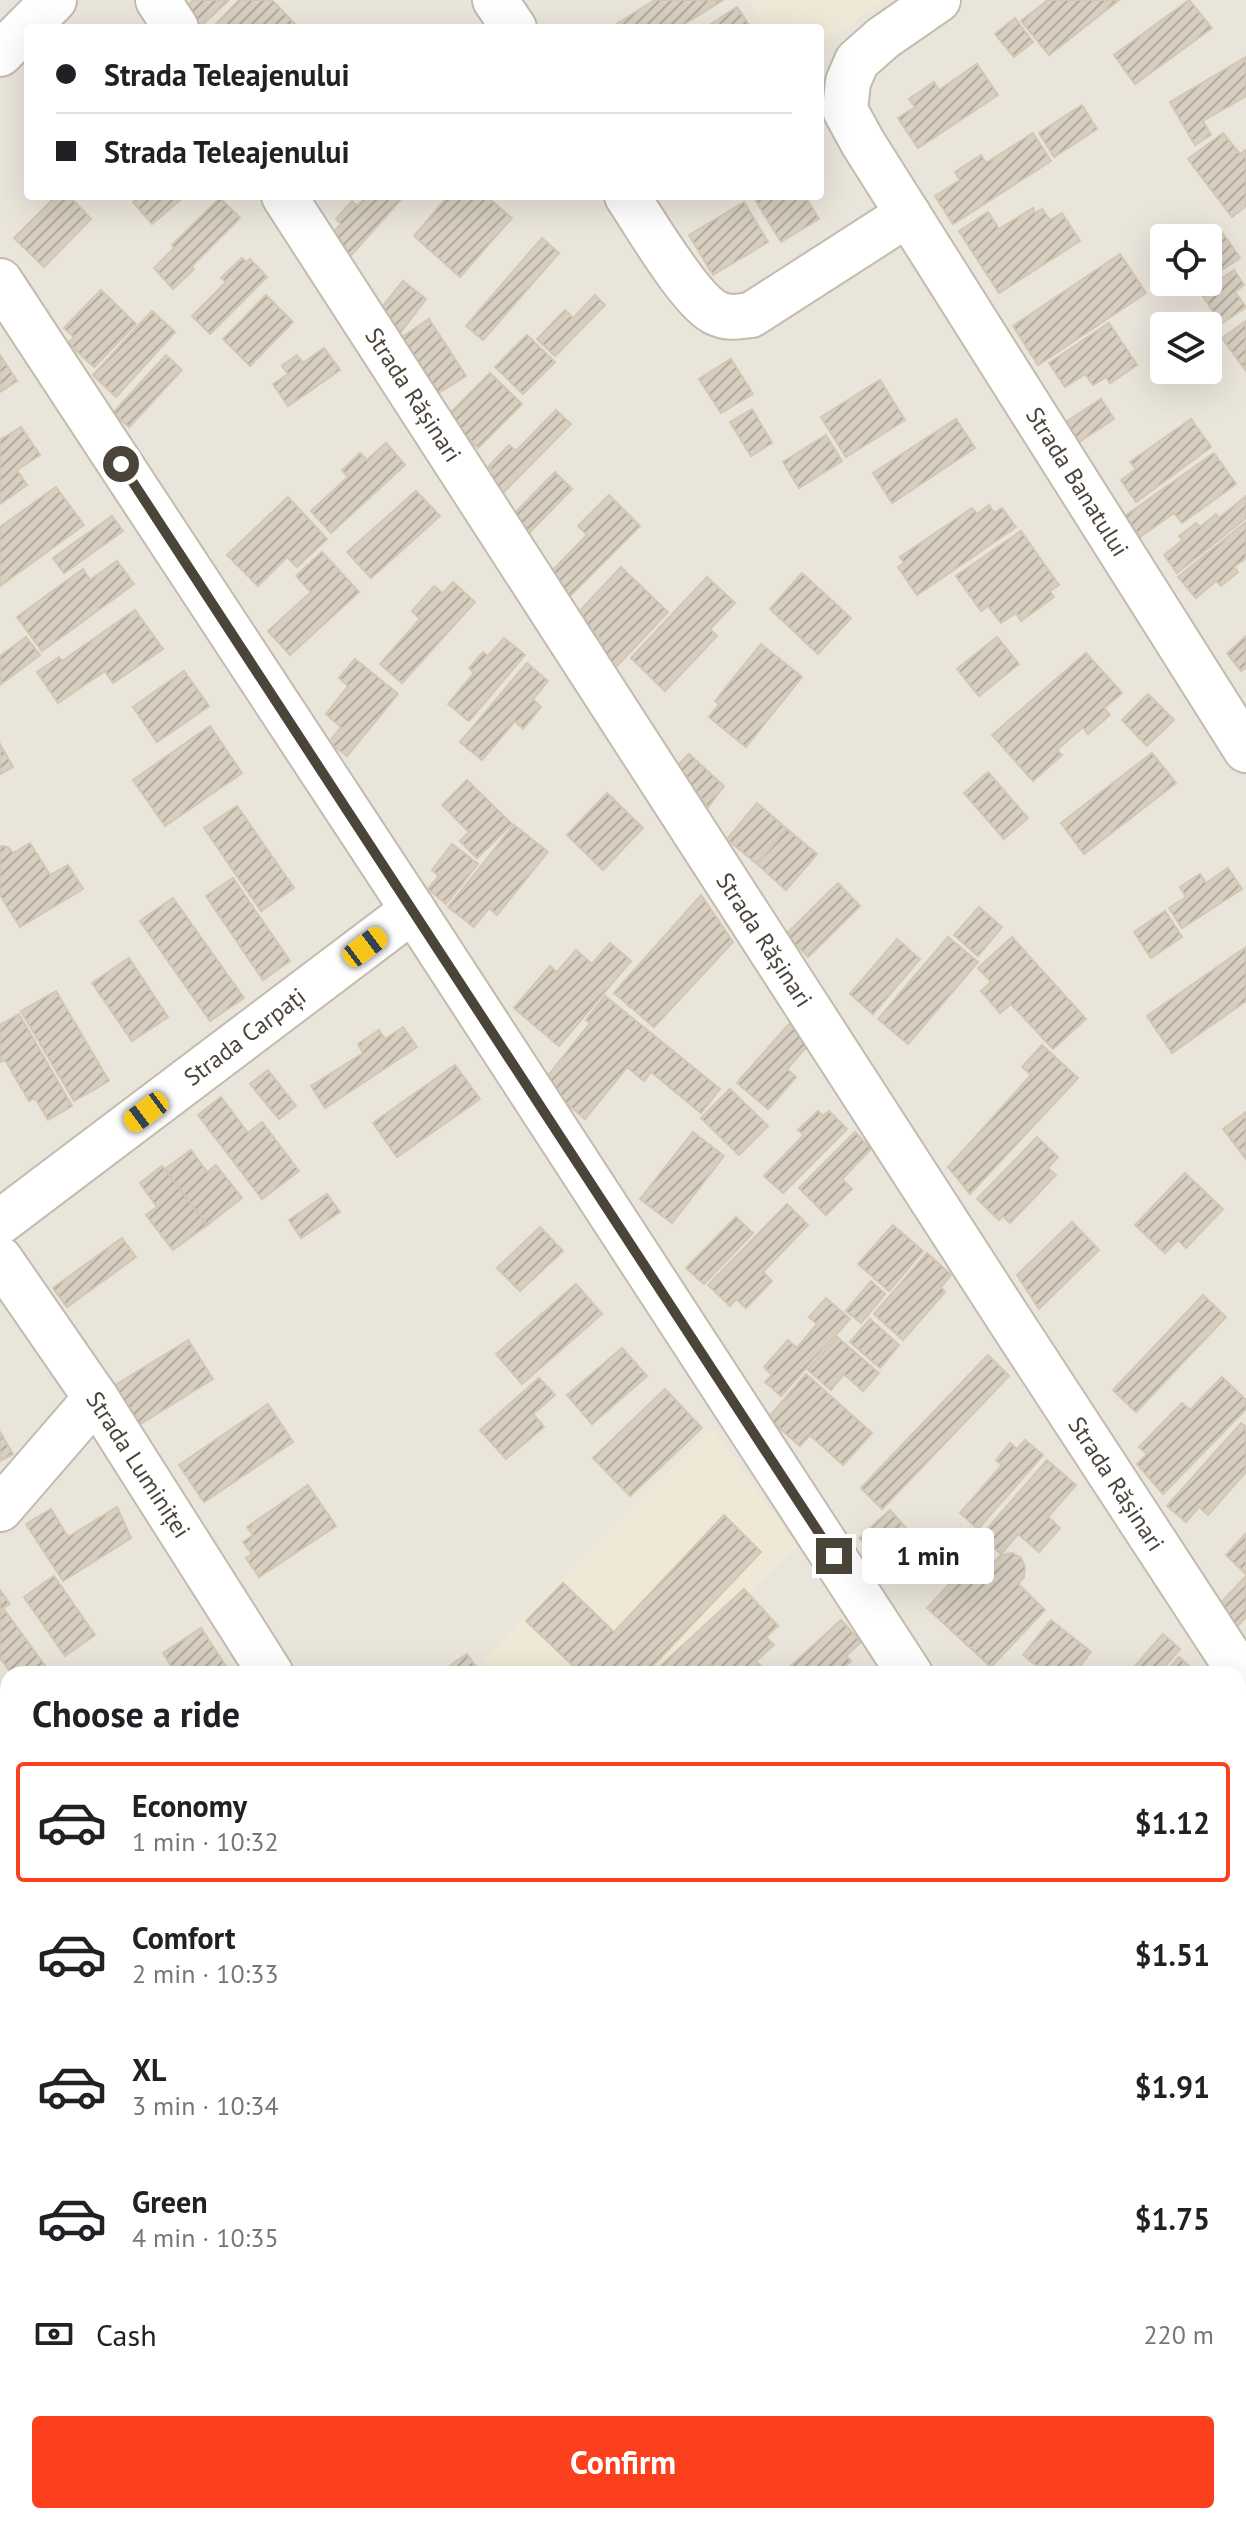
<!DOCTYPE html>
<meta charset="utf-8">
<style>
:root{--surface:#fff;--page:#f2f2f2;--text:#202124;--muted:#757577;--line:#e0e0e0;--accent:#fc3f1d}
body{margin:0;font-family:"PT Sans",sans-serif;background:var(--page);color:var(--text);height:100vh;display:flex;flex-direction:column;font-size:30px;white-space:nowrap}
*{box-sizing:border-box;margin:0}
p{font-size:26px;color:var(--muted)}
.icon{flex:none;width:44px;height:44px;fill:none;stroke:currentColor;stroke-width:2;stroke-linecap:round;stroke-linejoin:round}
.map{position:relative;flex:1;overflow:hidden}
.sheet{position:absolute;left:0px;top:1666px;width:1246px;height:858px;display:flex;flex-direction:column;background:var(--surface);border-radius:24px 24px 0 0;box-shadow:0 8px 32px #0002}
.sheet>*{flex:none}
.guide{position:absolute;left:24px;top:24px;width:800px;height:176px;border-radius:8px;box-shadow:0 8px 32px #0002;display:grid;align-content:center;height:176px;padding:0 32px;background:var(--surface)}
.controls{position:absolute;left:1150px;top:224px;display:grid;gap:16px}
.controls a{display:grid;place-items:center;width:72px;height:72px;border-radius:8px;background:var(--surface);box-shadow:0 8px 32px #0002;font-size:40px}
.end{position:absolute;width:36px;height:36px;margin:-18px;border:10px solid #4b4439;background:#fff;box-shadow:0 0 0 4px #fff}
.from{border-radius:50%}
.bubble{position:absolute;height:56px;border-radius:8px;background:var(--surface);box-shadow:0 8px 32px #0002;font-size:26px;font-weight:600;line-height:56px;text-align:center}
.car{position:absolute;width:24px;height:48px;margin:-24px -12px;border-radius:10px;box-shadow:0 0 6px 2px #0007;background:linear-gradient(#f5c518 24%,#345 0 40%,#f5c518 0 76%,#345 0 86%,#f5c518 0)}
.guide b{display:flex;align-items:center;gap:28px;height:76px;font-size:30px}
.guide b+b{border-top:2px solid var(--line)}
.guide i{width:20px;height:20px;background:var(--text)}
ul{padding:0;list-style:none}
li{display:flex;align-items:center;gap:24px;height:120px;margin:0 16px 12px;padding:0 16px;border:4px solid transparent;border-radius:8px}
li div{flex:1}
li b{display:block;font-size:30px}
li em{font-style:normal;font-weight:600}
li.selected{border-color:var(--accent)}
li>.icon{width:72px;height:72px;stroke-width:1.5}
h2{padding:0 32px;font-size:36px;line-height:96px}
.pay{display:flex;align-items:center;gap:20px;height:88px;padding:0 32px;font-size:30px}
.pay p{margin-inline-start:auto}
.cta{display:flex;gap:16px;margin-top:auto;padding:16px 32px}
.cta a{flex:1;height:92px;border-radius:8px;background:var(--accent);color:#fff;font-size:32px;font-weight:600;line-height:92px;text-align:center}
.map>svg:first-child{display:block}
.residential{fill:#eae5da;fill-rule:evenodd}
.education{fill:#efe8d6}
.building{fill:url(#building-hatch);stroke:#d3c7b4;stroke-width:2}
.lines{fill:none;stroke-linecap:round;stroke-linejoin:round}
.minor-casing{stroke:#c2bbae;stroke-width:48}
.minor{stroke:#fff;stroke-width:44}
.route{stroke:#4b4439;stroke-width:10}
.labels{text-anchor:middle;stroke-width:7;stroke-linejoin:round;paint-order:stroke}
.street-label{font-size:24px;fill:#4b4439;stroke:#fff}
</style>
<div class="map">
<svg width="1246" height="2523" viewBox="0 0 1246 2523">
<defs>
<pattern id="building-hatch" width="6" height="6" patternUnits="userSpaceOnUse" patternTransform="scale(2)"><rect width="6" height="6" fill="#d8cfc1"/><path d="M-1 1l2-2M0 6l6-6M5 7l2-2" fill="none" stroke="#b1aa9e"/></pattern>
</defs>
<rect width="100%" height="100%" fill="#f6f3ec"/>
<!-- residential -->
<path class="residential" d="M0,0H1246V2523H0ZM28,28H820V196H28ZM1164,238H1208V282H1164ZM1164,326H1208V370H1164ZM8,1674H1238V2516H8Z"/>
<!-- education -->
<g class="education">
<path d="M748,0H885L820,44V28H767Z"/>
<path d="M712,1428L797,1546L665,1674H493L482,1660Z"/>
</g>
<!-- building -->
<g class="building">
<path d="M193,0H229L201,26L184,9Z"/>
<path d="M239,0H272L295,24L291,28H212Z"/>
<path d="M655,0H723L678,28H610Z"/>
<path d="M1048,0H1119L1049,55L1021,21Z"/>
<path d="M1189,0L1212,28L1135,84L1114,55Z"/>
<path d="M737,7L751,28H705Z"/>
<path d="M1015,18L1033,42L1014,57L995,34Z"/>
<path d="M1246,57V96L1203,121L1211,135L1195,145L1170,102Z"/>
<path d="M977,64L998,95L918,148L898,118L915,107L909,99L934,82L939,90Z"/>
<path d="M1082,105L1097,129L1054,157L1039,133Z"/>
<path d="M1033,133L1051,161L953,224L935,196L960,180L955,172L981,155L986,163Z"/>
<path d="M1223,133L1240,154L1246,150V206L1232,217L1188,159Z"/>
<path d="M56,196H69L91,219L44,267L14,238Z"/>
<path d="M140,196H185L152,224L133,202Z"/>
<path d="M367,196H404L346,261L325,241L341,224L336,219L352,201L357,206Z"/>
<path d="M448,196H486L512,218L460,277L414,236Z"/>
<path d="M764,196H805L819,219L781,242L756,201Z"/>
<path d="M220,198L240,218L192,266L194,269L173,289L154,268L174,248L172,245Z"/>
<path d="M744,202L768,242L713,275L689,235Z"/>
<path d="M1033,208L1035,213L1042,209L1050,220L1062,213L1080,241L999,293L959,231L988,212L999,229Z"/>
<path d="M1222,232L1240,258L1208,279V241Z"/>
<path d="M542,238L559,253L483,340L466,326Z"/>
<path d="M1120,254L1146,293L1038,365L1013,326Z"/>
<path d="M242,258L247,262L250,259L267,277L210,334L192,316L226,282L221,278Z"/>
<path d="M1234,270L1244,285L1235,292L1246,307L1221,324L1201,293Z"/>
<path d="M403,281L426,299L401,332L377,313Z"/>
<path d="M101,290L136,324L94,367L68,343L74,337L64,328Z"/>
<path d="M266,295L293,322L250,366L223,339Z"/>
<path d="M595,295L605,305L555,356L537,339L565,310L573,318Z"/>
<path d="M152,311L175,332L116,397L93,375Z"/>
<path d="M429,319L466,376L423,403L387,347Z"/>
<path d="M1246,321V371L1222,338Z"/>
<path d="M1109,323L1137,365L1110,383L1106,377L1093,385L1085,374L1065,387L1049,363Z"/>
<path d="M527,335L555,362L523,394L495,367Z"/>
<path d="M324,348L340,370L288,406L273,384L288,374L282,366L297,355L303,363Z"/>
<path d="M0,355L17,381L0,392Z"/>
<path d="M166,355L182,370L129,427L113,413Z"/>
<path d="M731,359L753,394L721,413L699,379Z"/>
<path d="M490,373L522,404L478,448L447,416Z"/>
<path d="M880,380L905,420L846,457L821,417Z"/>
<path d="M1101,399L1114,419L1079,442L1066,422Z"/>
<path d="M752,409L772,443L751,456L730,422Z"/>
<path d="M556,410L571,424L496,500L481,485L494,473L488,467L509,445L516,451Z"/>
<path d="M956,419L975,448L892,503L873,473Z"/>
<path d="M1191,419L1211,447L1136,502L1121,480L1136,469L1130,462Z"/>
<path d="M21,427L40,455L17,470L27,485L0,504V440Z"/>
<path d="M826,435L842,461L799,488L783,462Z"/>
<path d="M386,443L405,465L331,533L311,511L348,477L342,470L360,453L367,460Z"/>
<path d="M1214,453L1236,484L1182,523L1174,513L1140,537L1125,516Z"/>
<path d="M555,472L572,489L525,537L508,520Z"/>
<path d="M56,487L84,525L0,586V527Z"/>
<path d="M416,491L440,516L371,578L347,552Z"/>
<path d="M609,495L640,526L570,596L549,574L587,535L578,526Z"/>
<path d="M1246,496V518L1177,573L1164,555L1183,540L1179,536L1196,523L1200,527L1216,514L1219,518Z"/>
<path d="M288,497L327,539L297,567L287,557L258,586L227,555Z"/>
<path d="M989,505L994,513L1002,508L1016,527L917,595L898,567L904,563L900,557L972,508L977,514Z"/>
<path d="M112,516L123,531L64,573L53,558Z"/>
<path d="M1246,522V558L1234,567L1238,572L1221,586L1216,581L1196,598L1178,577Z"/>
<path d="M1021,531L1059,585L1050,591L1054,597L1021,621L1016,613L1001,623L988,606L981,611L956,576Z"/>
<path d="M322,552L359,592L290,655L268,631L311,592L296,576Z"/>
<path d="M117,561L134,584L42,651L17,617L83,569L90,580Z"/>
<path d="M621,567L668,612L616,667L592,644L599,637L576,615Z"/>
<path d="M802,573L851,618L818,654L770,609Z"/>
<path d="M707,577L735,603L710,629L717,636L665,691L631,658Z"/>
<path d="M453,582L475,602L402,683L380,664L420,619L412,611L434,586L443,593Z"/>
<path d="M135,610L163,649L113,683L105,671L58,703L37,672L59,657L62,661Z"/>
<path d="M1246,636V668L1241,671L1227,653Z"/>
<path d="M26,637L40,655L1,684L0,656Z"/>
<path d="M997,637L1019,664L979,696L957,669Z"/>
<path d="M504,638L525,655L469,721L448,704L474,673L469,668L483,652L488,656Z"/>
<path d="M761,644L802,677L746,747L709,717L719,704L715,701Z"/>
<path d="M1086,653L1122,693L1104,708L1110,715L1088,734L1083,727L1057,750L1062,755L1033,781L992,735Z"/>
<path d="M355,659L398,694L347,756L329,742L341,727L326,714L348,686L339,678Z"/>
<path d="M527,663L548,681L533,699L541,707L523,729L515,721L482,760L460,742Z"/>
<path d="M184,671L209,706L157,742L133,707Z"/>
<path d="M1148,694L1174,720L1147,746L1122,720Z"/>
<path d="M210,726L242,773L165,826L133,780Z"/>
<path d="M0,744L13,767L0,774Z"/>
<path d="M1152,753L1176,783L1084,854L1061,823Z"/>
<path d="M689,754L724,786L708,807L677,766Z"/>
<path d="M988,772L1028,818L1004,839L964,793Z"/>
<path d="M467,780L512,824L477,858L460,841L469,832L442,805Z"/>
<path d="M607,793L643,828L603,870L567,835Z"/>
<path d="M757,803L787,829L757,864L727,839Z"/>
<path d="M237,806L294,888L261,911L204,828Z"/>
<path d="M514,825L548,852L497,915L489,908L474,927L448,907Z"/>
<path d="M787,829L817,854L786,890L757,864Z"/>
<path d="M30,843L50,875L68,865L83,889L20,927L0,895V846L8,847L13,853Z"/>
<path d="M452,844L478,864L446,904L428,889L439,876L432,870Z"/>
<path d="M1228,868L1242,889L1182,928L1169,908L1186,897L1180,887L1200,874L1206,883Z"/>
<path d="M233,878L290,961L263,980L206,896Z"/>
<path d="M838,883L860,906L808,957L786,934Z"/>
<path d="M701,895L733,942L654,1027L614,993Z"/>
<path d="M173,898L244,998L210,1021L140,921Z"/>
<path d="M979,907L1002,927L978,956L954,935Z"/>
<path d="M1165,911L1182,937L1151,958L1134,932Z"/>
<path d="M948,937L978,962L908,1044L878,1019Z"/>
<path d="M1012,937L1086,1019L1053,1049L1011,1004L1000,1013L981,991L991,982L978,968Z"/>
<path d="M897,939L920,959L873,1014L850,994Z"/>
<path d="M610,943L631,961L559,1046L514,1008L550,966L557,972L576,950L592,964Z"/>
<path d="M1246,947V1001L1172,1053L1147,1016Z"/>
<path d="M129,958L168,1017L132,1041L92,983Z"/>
<path d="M56,991L109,1081L74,1101L21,1011Z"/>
<path d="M605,996L720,1089L701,1113L651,1072L644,1081L627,1067L585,1119L542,1083L590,1023L586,1020Z"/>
<path d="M19,1014L72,1106L48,1120L35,1098L29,1101L5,1060L0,1062V1025Z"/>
<path d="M789,1024L810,1043L787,1069L796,1077L768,1109L737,1083Z"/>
<path d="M403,1027L417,1047L325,1108L311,1086L363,1053L358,1044L379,1030L385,1039Z"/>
<path d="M1042,1045L1078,1078L970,1194L948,1167L1031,1075L1022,1067Z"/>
<path d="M455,1065L480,1099L397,1157L373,1123Z"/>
<path d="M268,1070L296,1106L279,1119L250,1084Z"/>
<path d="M730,1089L768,1126L739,1155L701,1118Z"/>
<path d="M221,1097L248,1133L262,1122L299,1171L262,1199L198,1115Z"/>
<path d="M818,1111L823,1116L829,1111L847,1129L783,1193L764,1176L804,1135L798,1130Z"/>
<path d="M1246,1112V1159L1223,1129Z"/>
<path d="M693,1132L724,1156L672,1223L640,1199Z"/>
<path d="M855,1132L871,1149L842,1179L852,1189L826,1215L799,1188Z"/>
<path d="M1037,1137L1058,1157L1048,1168L1056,1175L1010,1223L1003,1216L999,1220L977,1199Z"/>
<path d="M191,1150L207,1172L216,1165L242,1198L207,1225L165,1169Z"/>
<path d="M162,1166L207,1225L173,1250L146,1215L157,1207L140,1183Z"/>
<path d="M1185,1173L1223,1209L1186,1248L1178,1240L1165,1253L1135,1225Z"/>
<path d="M327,1194L340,1212L301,1238L289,1220Z"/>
<path d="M787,1204L808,1225L763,1272L772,1281L746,1308L736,1299L730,1306L708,1285Z"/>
<path d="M736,1217L753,1233L704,1284L686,1268Z"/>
<path d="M1072,1222L1099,1250L1039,1309L1017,1275Z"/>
<path d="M893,1225L923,1251L889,1291L858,1264Z"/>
<path d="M540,1227L563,1251L520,1291L497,1268Z"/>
<path d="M122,1238L136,1257L67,1307L53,1288Z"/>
<path d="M927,1253L951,1275L941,1287L945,1292L903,1340L874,1314Z"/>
<path d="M871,1281L885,1294L861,1323L846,1311Z"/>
<path d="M576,1284L602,1314L522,1384L496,1354Z"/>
<path d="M1203,1295L1226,1317L1136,1412L1113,1390Z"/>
<path d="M826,1298L850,1319L781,1396L765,1382L772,1375L764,1367L788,1340L797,1348L817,1324L809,1317Z"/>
<path d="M870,1319L899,1345L880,1368L850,1342Z"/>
<path d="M837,1337L879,1373L863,1391L844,1374L831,1390L808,1370Z"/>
<path d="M188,1340L213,1379L139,1425L114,1386Z"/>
<path d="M622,1348L647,1376L592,1424L567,1395Z"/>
<path d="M988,1355L1009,1376L882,1509L861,1488Z"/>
<path d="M806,1374L872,1433L843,1465L810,1435L800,1446L768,1418Z"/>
<path d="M1222,1377L1246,1400V1409L1163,1494L1137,1464L1147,1454L1139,1447L1182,1403L1190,1410Z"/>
<path d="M539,1378L555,1395L533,1414L544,1427L506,1459L480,1430Z"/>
<path d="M665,1389L702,1428L630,1496L593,1458Z"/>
<path d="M268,1404L293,1442L204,1502L179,1465Z"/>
<path d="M1241,1423L1246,1427V1472L1208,1515L1199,1507L1186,1522L1167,1506Z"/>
<path d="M0,1432L13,1454L0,1461Z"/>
<path d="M1025,1440L1043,1455L978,1529L960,1513L1002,1465L996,1460L1010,1443L1017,1449Z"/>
<path d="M1047,1460L1076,1485L1048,1517L1060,1528L1039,1552L1018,1534L1001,1554L981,1536Z"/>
<path d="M308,1485L336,1526L259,1577L246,1558L252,1554L243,1542L253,1535L247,1527Z"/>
<path d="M117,1507L131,1538L63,1581L26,1524L51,1509L68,1537Z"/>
<path d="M890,1510L906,1528L875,1556L859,1538Z"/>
<path d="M724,1515L761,1552L645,1674H582L526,1621L563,1583L614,1632Z"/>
<path d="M1246,1533V1574L1226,1555Z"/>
<path d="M981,1550L994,1562L1001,1555L1012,1553L1021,1558L1025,1567L1024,1577L1018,1584L1045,1610L991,1667L927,1608Z"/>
<path d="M54,1576L95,1635L65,1656L24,1597Z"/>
<path d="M1246,1576V1617L1236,1628L1215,1609Z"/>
<path d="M744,1589L778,1626L766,1637L774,1645L756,1661L763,1668L756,1674H719L711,1665L702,1674H661L657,1669Z"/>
<path d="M0,1590L10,1604L3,1608L51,1674H12L0,1658Z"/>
<path d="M841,1620L861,1642L846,1656L851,1661L837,1674H782Z"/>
<path d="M1051,1620L1091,1652L1074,1674H1047L1023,1655Z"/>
<path d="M201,1628L231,1674H176L163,1653Z"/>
<path d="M1163,1634L1180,1649L1158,1674H1119L1123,1668L1129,1673Z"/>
<path d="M467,1654L481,1674H438Z"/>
<path d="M1179,1657L1198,1674H1164Z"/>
<path d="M1245,1799L1246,1800V1864L1238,1858V1809Z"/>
<path d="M1246,1882V1920L1238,1930V1892Z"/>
<path d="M0,1917L8,1929V1998L0,1986Z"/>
<path d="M1241,2267L1246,2272V2316L1238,2324V2271Z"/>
<path d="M1246,2351V2396L1238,2405V2360Z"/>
<path d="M0,2357L8,2369V2417L0,2422Z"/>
<path d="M8,2489V2516H38L28,2523H12L0,2506V2495Z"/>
<path d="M110,2516H147L152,2523H115Z"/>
<path d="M504,2516H557L555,2517L560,2523H498Z"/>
<path d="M981,2516H1015L1020,2523H971Z"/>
</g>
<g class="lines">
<!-- minor casing -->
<g class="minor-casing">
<g id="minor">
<path d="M158,0L176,28"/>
<path d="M495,0L514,28"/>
<path d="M938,0L883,38L857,61L848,82L845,110L863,143L1246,750"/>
<path d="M0,54L54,0"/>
<path d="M284,196L1009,1319L1246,1682"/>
<path d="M627,196C645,223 688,297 714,312C727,319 737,317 751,315L908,214"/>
<path d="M0,281L413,910L910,1674"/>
<path d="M0,1222L413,910"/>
<path d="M0,1259L96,1398L271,1674"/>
<path d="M0,1509L96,1398"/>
<path d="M0,2170L8,2160"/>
<path d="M1238,2182L1246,2194"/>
<path d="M881,2516L887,2523"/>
<path d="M245,2523L251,2516"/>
<path d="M761,2523L766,2516"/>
</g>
</g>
<!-- minor -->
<use href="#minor" class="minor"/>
</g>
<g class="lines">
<!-- route -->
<path class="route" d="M121,464L834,1556"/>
</g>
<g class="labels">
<!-- street labels -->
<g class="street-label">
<text transform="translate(413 395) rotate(57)" y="8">Strada Rășinari</text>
<text transform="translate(1077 482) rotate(58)" y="8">Strada Banatului</text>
<text transform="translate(764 940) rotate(57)" y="8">Strada Rășinari</text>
<text transform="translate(245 1037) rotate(-37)" y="8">Strada Carpați</text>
<text transform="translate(138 1465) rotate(57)" y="8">Strada Luminiței</text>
<text transform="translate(1116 1484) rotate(57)" y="8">Strada Rășinari</text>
</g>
</g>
</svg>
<div class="controls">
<a><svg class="icon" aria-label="locate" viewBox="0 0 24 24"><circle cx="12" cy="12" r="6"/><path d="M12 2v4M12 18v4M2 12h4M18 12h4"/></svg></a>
<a><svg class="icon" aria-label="layers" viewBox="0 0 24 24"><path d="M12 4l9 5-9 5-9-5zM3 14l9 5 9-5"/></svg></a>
</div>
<i class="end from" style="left:121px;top:464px"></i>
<i class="end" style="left:834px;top:1556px"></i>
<div class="bubble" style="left:862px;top:1528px;width:132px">1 min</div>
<i class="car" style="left:365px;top:947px;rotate:53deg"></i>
<i class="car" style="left:146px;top:1112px;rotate:233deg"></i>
<div class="guide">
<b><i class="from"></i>Strada Teleajenului</b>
<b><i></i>Strada Teleajenului</b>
</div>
<section class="sheet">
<h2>Choose a ride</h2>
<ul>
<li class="selected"><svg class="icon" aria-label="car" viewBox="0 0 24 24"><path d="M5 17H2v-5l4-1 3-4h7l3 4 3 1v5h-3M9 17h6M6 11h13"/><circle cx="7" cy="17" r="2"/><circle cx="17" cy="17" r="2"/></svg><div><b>Economy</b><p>1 min · 10:32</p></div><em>$1.12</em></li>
<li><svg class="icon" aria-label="car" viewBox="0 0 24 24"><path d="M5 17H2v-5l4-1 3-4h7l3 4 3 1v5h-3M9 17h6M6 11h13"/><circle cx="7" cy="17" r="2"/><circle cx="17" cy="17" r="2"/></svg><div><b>Comfort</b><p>2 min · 10:33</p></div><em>$1.51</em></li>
<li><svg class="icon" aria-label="car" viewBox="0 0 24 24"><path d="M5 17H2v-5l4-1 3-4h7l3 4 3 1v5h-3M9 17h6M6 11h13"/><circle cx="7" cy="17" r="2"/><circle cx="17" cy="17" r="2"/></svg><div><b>XL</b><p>3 min · 10:34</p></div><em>$1.91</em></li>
<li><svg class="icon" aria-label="car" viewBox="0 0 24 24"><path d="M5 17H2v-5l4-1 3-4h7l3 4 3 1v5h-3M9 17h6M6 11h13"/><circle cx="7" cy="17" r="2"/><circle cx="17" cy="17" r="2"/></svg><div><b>Green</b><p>4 min · 10:35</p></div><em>$1.75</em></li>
</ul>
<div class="pay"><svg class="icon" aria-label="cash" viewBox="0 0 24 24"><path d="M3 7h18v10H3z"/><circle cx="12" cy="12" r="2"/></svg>Cash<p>220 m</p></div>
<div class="cta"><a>Confirm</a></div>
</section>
</div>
